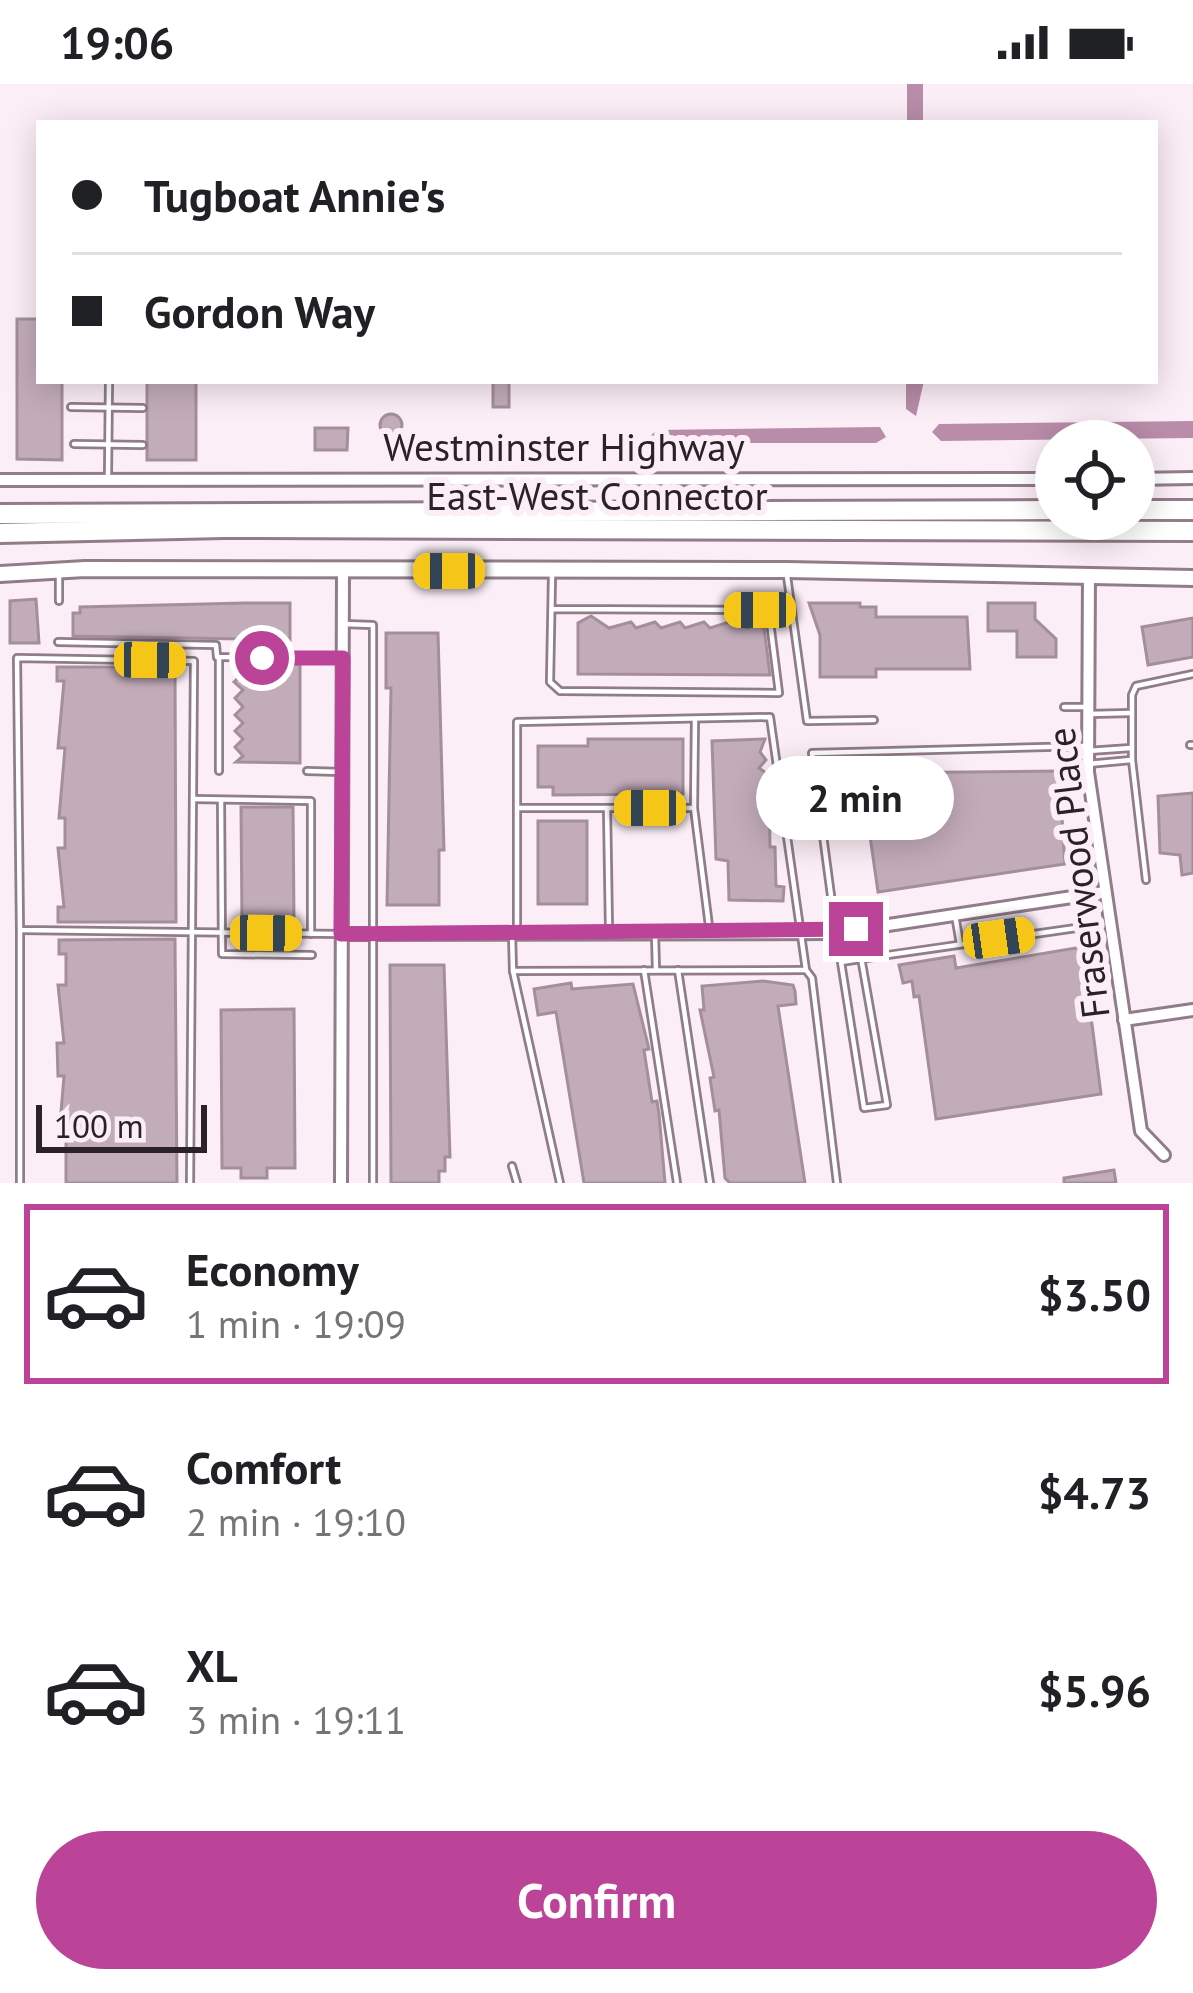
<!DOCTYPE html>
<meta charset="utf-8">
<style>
:root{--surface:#fff;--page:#f2f2f2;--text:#202124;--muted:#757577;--line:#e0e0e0;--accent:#b49}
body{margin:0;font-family:"PT Sans",sans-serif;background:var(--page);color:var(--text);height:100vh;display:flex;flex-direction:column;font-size:45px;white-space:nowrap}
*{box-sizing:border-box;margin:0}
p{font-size:39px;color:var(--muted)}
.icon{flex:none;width:66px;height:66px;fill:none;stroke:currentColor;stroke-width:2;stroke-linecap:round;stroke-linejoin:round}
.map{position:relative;height:1099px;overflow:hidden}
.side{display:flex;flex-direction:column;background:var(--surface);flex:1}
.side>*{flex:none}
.top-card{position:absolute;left:36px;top:36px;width:1122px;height:264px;border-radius:0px;box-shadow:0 6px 30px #0003;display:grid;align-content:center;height:264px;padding:0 36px;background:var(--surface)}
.fabs{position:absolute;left:1035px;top:336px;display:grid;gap:24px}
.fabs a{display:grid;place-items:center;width:120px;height:120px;border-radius:50%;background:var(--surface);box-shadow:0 6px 30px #0003;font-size:60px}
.scale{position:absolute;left:36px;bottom:30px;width:171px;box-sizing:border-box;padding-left:12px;border:6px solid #2b2227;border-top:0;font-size:33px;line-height:42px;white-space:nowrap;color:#2b2227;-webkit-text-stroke:9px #fceef6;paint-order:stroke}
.end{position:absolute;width:54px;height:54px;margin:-27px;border:15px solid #b49;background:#fff;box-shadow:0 0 0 6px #fff}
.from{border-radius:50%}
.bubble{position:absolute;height:84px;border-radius:42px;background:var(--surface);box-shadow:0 6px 30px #0003;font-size:39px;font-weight:700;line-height:84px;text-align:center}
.car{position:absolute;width:36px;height:72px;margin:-36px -18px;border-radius:15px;box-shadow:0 0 9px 3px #0007;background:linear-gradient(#f5c518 24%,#345 0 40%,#f5c518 0 76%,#345 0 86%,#f5c518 0)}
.top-card b{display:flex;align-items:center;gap:42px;height:114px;font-size:45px}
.top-card b+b{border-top:3px solid var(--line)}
.top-card i{width:30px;height:30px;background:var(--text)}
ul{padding:21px 0 0;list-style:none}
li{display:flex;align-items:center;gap:36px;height:180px;margin:0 24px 18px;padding:0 12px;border:6px solid transparent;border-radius:0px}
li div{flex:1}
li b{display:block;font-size:45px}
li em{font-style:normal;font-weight:700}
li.current{border-color:var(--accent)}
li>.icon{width:108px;height:108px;stroke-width:1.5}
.action{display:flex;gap:24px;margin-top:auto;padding:24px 36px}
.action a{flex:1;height:138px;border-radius:72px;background:var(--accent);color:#fff;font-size:48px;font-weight:700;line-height:138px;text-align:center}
.status{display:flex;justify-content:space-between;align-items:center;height:84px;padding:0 60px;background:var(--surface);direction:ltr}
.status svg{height:33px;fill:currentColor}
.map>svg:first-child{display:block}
.water{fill:#b98ca9}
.building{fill:#c3acba;stroke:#a48e9b;stroke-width:3}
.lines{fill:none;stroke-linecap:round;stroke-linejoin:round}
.service-casing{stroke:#917c89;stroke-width:10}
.minor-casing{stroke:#917c89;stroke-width:16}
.secondary-casing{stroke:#917c89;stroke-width:20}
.motorway-casing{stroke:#917c89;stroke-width:24}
.service{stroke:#fff;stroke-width:4.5}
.minor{stroke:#fff;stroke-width:10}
.secondary{stroke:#fff;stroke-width:14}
.motorway{stroke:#fff;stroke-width:18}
.route{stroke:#b49;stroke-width:15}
.labels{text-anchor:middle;stroke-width:12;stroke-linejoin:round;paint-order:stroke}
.street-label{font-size:39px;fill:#2b2227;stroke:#fceef6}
</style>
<div class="status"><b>19:06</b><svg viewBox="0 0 49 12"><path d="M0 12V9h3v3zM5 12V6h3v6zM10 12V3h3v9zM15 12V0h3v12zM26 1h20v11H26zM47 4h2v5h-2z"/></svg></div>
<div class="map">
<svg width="1193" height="1099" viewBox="0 0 1193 1099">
<rect width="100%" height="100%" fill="#fceef6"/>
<!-- water -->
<g class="water">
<rect x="907" y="0" width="16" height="39"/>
<path d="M906,297H924L916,332L906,325Z"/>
<path d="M1193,337V354L941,357L932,348L939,340Z"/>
<path d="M880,343L886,353L876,359H655L650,352L657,346Z"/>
</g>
<!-- building -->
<g class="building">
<path d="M17,235H39V297H62V376L17,375Z"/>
<rect x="147" y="297" width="49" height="79"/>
<rect x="493" y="297" width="16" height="26"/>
<circle cx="391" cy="341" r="11"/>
<path d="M315,344H348L347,366H315Z"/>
<path d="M36,515L39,559H10V517Z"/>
<path d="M245,519H290V556L73,552V529H80V523Z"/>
<path d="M809,519H860V523H876V533H967L970,585H876V593H820V551Z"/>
<path d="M988,519H1035V535L1056,555V573H1017V547H988Z"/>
<path d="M591,532L609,544L631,538L636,544L655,538L661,544L680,538L685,544L704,538L710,544L729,538L748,544L753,539L764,544L770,591L578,590V539Z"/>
<path d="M1193,534V573L1148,581L1142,543Z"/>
<path d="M386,549H438L444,766H439V821H387L391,604H386Z"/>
<path d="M234,580H300V679L236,678L243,672L235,663L243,655L235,647L243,639L235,631L243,623L235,614L243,606L234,598L243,589Z"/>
<path d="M57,583H175L176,838H58V823H64L58,764H65V734H59L65,664H58L64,597H57Z"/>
<path d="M588,655H683V710L553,711V703H538V662H588Z"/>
<path d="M765,655L760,668L766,676L759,684L769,691L762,697L769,707L770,763H775L776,802L784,803L783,817L729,816L728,777L716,775L712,657Z"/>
<path d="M1059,687L1065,780L878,808L861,689Z"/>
<path d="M1193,709V789L1182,791L1180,771L1160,769L1158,712Z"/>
<path d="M241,723H293L294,837H242Z"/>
<rect x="538" y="737" width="49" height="83"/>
<path d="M175,855L177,1099H66V1052H59L64,992H58L57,959H64L58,901H66V870H59V856Z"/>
<path d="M1082,863L1101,1010L936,1035L919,912L914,913L912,897L903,899L899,881L954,872L956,884Z"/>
<path d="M390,881H444L450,1073H445V1087H439V1099H391Z"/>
<path d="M763,897L793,901L795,907L796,920L778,922L805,1099H730L725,1094L719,1026L715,1027L710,994L714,993L700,926H704L702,902Z"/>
<path d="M571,899L572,905L633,900L649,965L644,966L652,1018L657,1017L659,1030L665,1099H584L556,928L538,931L534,905Z"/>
<path d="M294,925L295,1084H267V1094H241V1084H222L221,926Z"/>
<path d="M1114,1086L1116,1099H1064V1094Z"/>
</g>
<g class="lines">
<!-- service casing -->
<g class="service-casing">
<g id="service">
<path d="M71,323L143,324"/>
<path d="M74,360L143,361"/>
<path d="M108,391L109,297"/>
<path d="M552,492L550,598L560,607L779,609L769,530L760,526L552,525"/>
<path d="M787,492L807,637L874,636"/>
<path d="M59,517V493"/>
<path d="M343,540L373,541V1099"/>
<path d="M58,558L216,561L217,573L343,574"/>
<path d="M219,573V687"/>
<path d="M1064,623H1089"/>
<path d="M1089,630L1131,629"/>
<path d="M695,635L694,724L710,850"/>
<path d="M1190,661H1193"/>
<path d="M1088,667L1131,664"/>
<path d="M1088,680L1131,676"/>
<path d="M307,687L342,688"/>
<path d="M193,715L311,717V850"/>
<path d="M221,716L222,870L312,871"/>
<path d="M517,724H691"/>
<path d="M607,724L609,845"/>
<path d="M1146,796L1132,676V611L1136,602L1193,590"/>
<path d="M955,831L960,860"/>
<path d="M856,845L887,1021L864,1024L841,878C919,866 997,855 1076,844"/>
<path d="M20,847V1099"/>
<path d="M517,849V638L770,633L806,886L812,894L837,1099"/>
<path d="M836,849L812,669L1085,662"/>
<path d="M512,850L513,887L560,1099"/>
<path d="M655,850L656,886"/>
<path d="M644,886L677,1099"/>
<path d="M678,886L710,1099"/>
<path d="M513,887L806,886"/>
<path d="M512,1082L517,1099"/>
<path d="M190,1099L194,577L17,574L20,846C127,847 234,849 341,850"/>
</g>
</g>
<!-- minor casing -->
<g class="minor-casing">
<g id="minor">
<path d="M1134,395L1193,394"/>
<path d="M0,396L1056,395"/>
<path d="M1089,490L1088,688L1141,1047L1164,1071"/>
<path d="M341,850L836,849L1105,808"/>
<path d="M1124,936L1193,926"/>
<path d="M341,1099L343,487"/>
</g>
</g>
<!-- secondary casing -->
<g class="secondary-casing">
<path id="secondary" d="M0,490L85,485L787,486L1193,494"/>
</g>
<!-- motorway casing -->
<g class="motorway-casing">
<g id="motorway">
<path d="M1134,426H1193"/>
<path d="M0,430L1056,426"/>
<path d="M0,449L224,444L1193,447"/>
</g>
</g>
<!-- service -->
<use href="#service" class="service"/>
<!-- minor -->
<use href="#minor" class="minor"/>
<!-- secondary -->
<use href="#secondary" class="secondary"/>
<!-- motorway -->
<use href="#motorway" class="motorway"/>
</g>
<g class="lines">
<!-- route -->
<path class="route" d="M262,574H343L341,850L856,845"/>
</g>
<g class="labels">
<!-- street labels -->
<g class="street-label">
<text x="564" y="377">Westminster Highway</text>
<text x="597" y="426">East-West Connector</text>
<text transform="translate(1078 789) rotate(-97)" y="14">Fraserwood Place</text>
</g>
</g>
</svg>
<div class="fabs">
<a><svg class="icon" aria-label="locate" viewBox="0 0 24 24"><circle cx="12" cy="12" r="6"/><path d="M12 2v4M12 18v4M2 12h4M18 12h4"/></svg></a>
</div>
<div class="scale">100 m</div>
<i class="end from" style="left:262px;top:574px"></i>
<i class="end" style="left:856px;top:845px"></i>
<div class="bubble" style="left:756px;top:672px;width:198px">2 min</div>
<i class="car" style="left:449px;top:487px;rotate:270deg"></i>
<i class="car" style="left:760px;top:526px;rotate:270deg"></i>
<i class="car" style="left:150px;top:576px;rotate:91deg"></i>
<i class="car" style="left:650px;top:724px;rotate:270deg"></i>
<i class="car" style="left:266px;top:849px;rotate:91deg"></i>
<i class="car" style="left:999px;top:854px;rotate:82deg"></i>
<div class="top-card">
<b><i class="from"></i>Tugboat Annie's</b>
<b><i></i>Gordon Way</b>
</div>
</div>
<section class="side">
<ul>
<li class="current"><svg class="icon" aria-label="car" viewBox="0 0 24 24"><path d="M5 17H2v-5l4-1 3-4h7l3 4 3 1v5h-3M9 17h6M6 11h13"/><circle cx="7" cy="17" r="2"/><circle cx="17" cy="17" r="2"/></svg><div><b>Economy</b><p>1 min · 19:09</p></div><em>$3.50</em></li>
<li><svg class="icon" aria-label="car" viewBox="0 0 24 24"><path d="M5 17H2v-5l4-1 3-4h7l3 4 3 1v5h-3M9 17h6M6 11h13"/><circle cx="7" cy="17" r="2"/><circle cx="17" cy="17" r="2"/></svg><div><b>Comfort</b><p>2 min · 19:10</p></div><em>$4.73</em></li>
<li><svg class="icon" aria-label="car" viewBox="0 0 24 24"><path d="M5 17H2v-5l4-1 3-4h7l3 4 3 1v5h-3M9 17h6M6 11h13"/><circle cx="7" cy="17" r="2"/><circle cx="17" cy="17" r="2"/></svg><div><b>XL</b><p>3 min · 19:11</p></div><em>$5.96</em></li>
</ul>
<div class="action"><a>Confirm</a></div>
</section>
